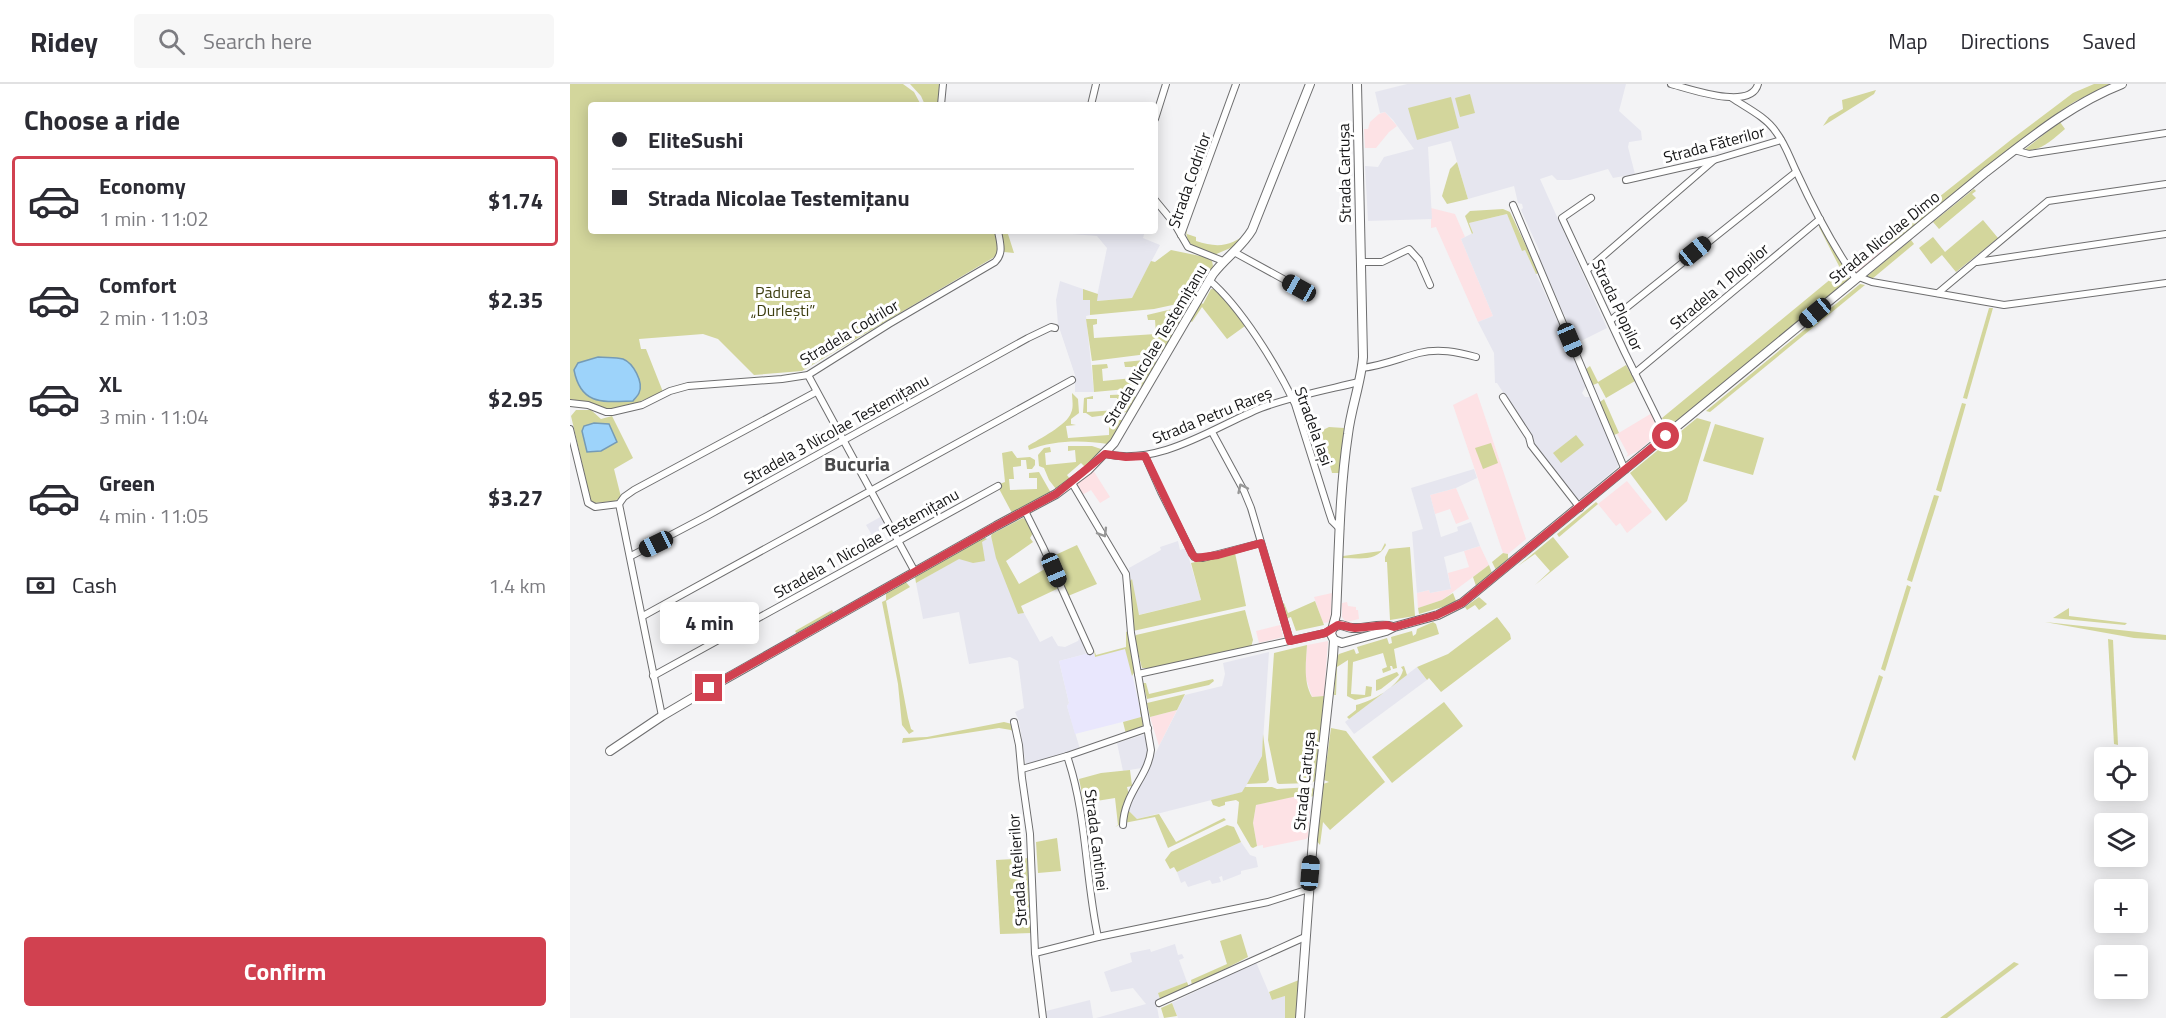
<!DOCTYPE html>
<meta charset="utf-8">
<style>
:root{--surface:#fff;--page:#f7f7f7;--text:#2b2b33;--muted:#7c7c81;--line:#e1e1e2;--accent:#d14150}
body{margin:0;font-family:"Titillium Web",sans-serif;background:var(--page);color:var(--text);height:100vh;display:flex;flex-direction:column;font-size:22px;white-space:nowrap}
*{box-sizing:border-box;margin:0}
p{font-size:20px;color:var(--muted)}
.icon{flex:none;width:33px;height:33px;fill:none;stroke:currentColor;stroke-width:2;stroke-linecap:round;stroke-linejoin:round}
.map{position:relative;flex:1;overflow:hidden}
.sheet{display:flex;flex-direction:column;background:var(--surface);width:570px}
.sheet>*{flex:none}
.guide{position:absolute;left:18px;top:18px;width:570px;height:132px;border-radius:6px;box-shadow:0 3px 15px #0003;display:grid;align-content:center;height:132px;padding:0 24px;background:var(--surface)}
.fabs{position:absolute;left:1524px;top:663px;display:grid;gap:12px}
.fabs a{display:grid;place-items:center;width:54px;height:54px;border-radius:6px;background:var(--surface);box-shadow:0 3px 15px #0003;font-size:30px}
.end{position:absolute;width:27px;height:27px;margin:-14px;border:8px solid #d14150;background:#fff;box-shadow:0 0 0 3px #fff}
.from{border-radius:50%}
.bubble{position:absolute;height:42px;border-radius:6px;background:var(--surface);box-shadow:0 3px 15px #0003;font-size:20px;font-weight:700;line-height:42px;text-align:center}
.car{position:absolute;width:18px;height:36px;margin:-18px -9px;border-radius:8px;box-shadow:0 0 4px 2px #0007;background:linear-gradient(#222 24%,#8ab4d8 0 40%,#222 0 76%,#8ab4d8 0 86%,#222 0)}
.guide b{display:flex;align-items:center;gap:21px;height:57px;font-size:22px}
.guide b+b{border-top:2px solid var(--line)}
.guide i{width:15px;height:15px;background:var(--text)}
ul{padding:0;list-style:none}
li{display:flex;align-items:center;gap:18px;height:90px;margin:0 12px 9px;padding:0 12px;border:3px solid transparent;border-radius:6px}
li div{flex:1}
li b{display:block;font-size:22px}
li em{font-style:normal;font-weight:700}
li.active{border-color:var(--accent)}
li>.icon{width:54px;height:54px;stroke-width:1.5}
h2{padding:0 24px;font-size:27px;line-height:72px}
.pay{display:flex;align-items:center;gap:15px;height:66px;padding:0 24px;font-size:22px}
.pay p{margin-inline-start:auto}
.cta{display:flex;gap:12px;margin-top:auto;padding:12px 24px}
.cta a{flex:1;height:69px;border-radius:6px;background:var(--accent);color:#fff;font-size:24px;font-weight:700;line-height:69px;text-align:center}
header{display:flex;align-items:center;gap:36px;box-sizing:border-box;height:84px;padding:0 30px;background:var(--surface);border-bottom:2px solid var(--line)}
header strong{font-size:28px}
nav{display:flex;gap:33px;margin-inline-start:auto;font-size:21px}
.search{width:420px;height:54px;background:var(--page);display:flex;align-items:center;gap:15px;box-sizing:border-box;padding:0 21px;border-radius:6px;color:var(--muted);font-size:22px}
main{display:flex;flex:1;min-height:0}
.map>svg:first-child{display:block}
.commercial{fill:#fde2e5}
.built{fill:#e6e6ef}
.medical{fill:#e9e7fd}
.green{fill:#d3d69c}
.water{fill:#9dd3fa;stroke:#759bb6;stroke-width:1.5}
.lines{fill:none;stroke-linecap:round;stroke-linejoin:round}
.street-casing{stroke:#6e6e6f;stroke-width:8}
.secondary-casing{stroke:#6e6e6f;stroke-width:10}
.street{stroke:#fff;stroke-width:6}
.secondary{stroke:#fff;stroke-width:8}
.oneway{stroke:#979797}
.route{stroke:#d14150;stroke-width:8}
.labels{text-anchor:middle;stroke-width:6;stroke-linejoin:round;paint-order:stroke}
.street-label{font-size:16px;fill:#171718;stroke:#fff}
.park-label{font-size:16px;fill:#3d3e10;stroke:#fff}
.quarter-label{font-size:20px;font-weight:bold;fill:#4a4a4b;stroke:#fff}
</style>
<header>
<strong>Ridey</strong>
<div class="search"><svg class="icon" aria-label="search" viewBox="0 0 24 24"><circle cx="10" cy="10" r="6"/><path d="M15 15l6 6"/></svg>Search here</div>
<nav><a>Map</a><a>Directions</a><a>Saved</a></nav>
</header>
<main>
<section class="sheet">
<h2>Choose a ride</h2>
<ul>
<li class="active"><svg class="icon" aria-label="car" viewBox="0 0 24 24"><path d="M5 17H2v-5l4-1 3-4h7l3 4 3 1v5h-3M9 17h6M6 11h13"/><circle cx="7" cy="17" r="2"/><circle cx="17" cy="17" r="2"/></svg><div><b>Economy</b><p>1 min · 11:02</p></div><em>$1.74</em></li>
<li><svg class="icon" aria-label="car" viewBox="0 0 24 24"><path d="M5 17H2v-5l4-1 3-4h7l3 4 3 1v5h-3M9 17h6M6 11h13"/><circle cx="7" cy="17" r="2"/><circle cx="17" cy="17" r="2"/></svg><div><b>Comfort</b><p>2 min · 11:03</p></div><em>$2.35</em></li>
<li><svg class="icon" aria-label="car" viewBox="0 0 24 24"><path d="M5 17H2v-5l4-1 3-4h7l3 4 3 1v5h-3M9 17h6M6 11h13"/><circle cx="7" cy="17" r="2"/><circle cx="17" cy="17" r="2"/></svg><div><b>XL</b><p>3 min · 11:04</p></div><em>$2.95</em></li>
<li><svg class="icon" aria-label="car" viewBox="0 0 24 24"><path d="M5 17H2v-5l4-1 3-4h7l3 4 3 1v5h-3M9 17h6M6 11h13"/><circle cx="7" cy="17" r="2"/><circle cx="17" cy="17" r="2"/></svg><div><b>Green</b><p>4 min · 11:05</p></div><em>$3.27</em></li>
</ul>
<div class="pay"><svg class="icon" aria-label="cash" viewBox="0 0 24 24"><path d="M3 7h18v10H3z"/><circle cx="12" cy="12" r="2"/></svg>Cash<p>1.4 km</p></div>
<div class="cta"><a>Confirm</a></div>
</section>
<div class="map">
<svg width="1596" height="934" viewBox="0 0 1596 934">
<rect width="100%" height="100%" fill="#f3f3f5"/>
<!-- commercial -->
<g class="commercial">
<path d="M815,28L827,42L819,48L806,64H795L794,45H798L800,38L809,30Z"/>
<path d="M861,124L885,130L895,153L891,155L923,232L908,238L866,143L861,144Z"/>
<path d="M1314,155L1320,164L1287,190L1280,182Z"/>
<path d="M907,309L956,455L938,470L933,469L883,321Z"/>
<path d="M1082,329L1092,346L1068,367L1056,373L1058,370L1047,350Z"/>
<path d="M523,386L540,413L530,419L521,406L512,411L505,401Z"/>
<path d="M1057,397L1082,428L1057,449L1050,439L1046,442L1028,420Z"/>
<path d="M886,404L899,435L886,440L880,425L865,430L860,411Z"/>
<path d="M910,462L919,481L872,516L848,524L847,509L859,506L860,509L881,505L878,489L899,483L894,467Z"/>
<path d="M762,509L760,538L753,539L744,513Z"/>
<path d="M777,518L778,522L786,523V526H788L789,535L776,538L772,533V519Z"/>
<path d="M710,541L713,553L689,559L686,547Z"/>
<path d="M758,557L754,612L742,613L735,591L737,561Z"/>
<path d="M607,626L589,662L580,633Z"/>
<path d="M741,708L738,753L736,755L693,764V761L687,762L683,739L686,721Z"/>
</g>
<!-- built -->
<g class="built">
<path d="M837,0H1056L1049,27L1071,47L1072,56L1059,58L1058,63L1065,90L1043,94L1038,85L1000,96H987L982,91L970,95L1037,244L1007,259L968,173L970,168L951,126L953,124L952,120L948,119L944,102L898,115L881,57L858,63L862,135L798,137L795,82L808,83L814,73L844,65L823,36L815,28L810,29L805,8Z"/>
<path d="M937,130L952,166H955L999,262L1016,302L1012,309L1015,313H1021L1048,378V383L1010,415H1007L964,359V356L927,299H925L924,269L908,238L923,232L891,155L903,149L899,139Z"/>
<path d="M502,147H575L573,154L590,161L562,214L526,217L537,164L527,152L502,150Z"/>
<path d="M490,197L513,205L514,215L520,216V231L516,232L524,308H505V291L488,240L486,216Z"/>
<path d="M904,385L907,394L886,404L860,411L871,453L888,447L887,443L901,438L910,462L874,473L881,505L860,509L859,506L847,509L842,448L853,445L841,404Z"/>
<path d="M312,432L319,444L303,453L296,441Z"/>
<path d="M421,452L427,473L449,530L454,529L470,558L482,552L488,562L495,563L508,557L510,552L516,570L489,577L499,619L497,622L510,665L456,681L449,637L445,628L454,624L448,577L440,573L399,580L389,528L353,535L346,499L388,475L387,471Z"/>
<path d="M608,457L610,466L616,464L631,516L568,531L559,484L591,466L590,463Z"/>
<path d="M699,568L692,672L673,708L567,735L557,725L615,611L652,602L655,590L653,579Z"/>
<path d="M847,583L857,596L784,650L775,638Z"/>
<path d="M576,650L579,669L572,684L553,687L547,659Z"/>
<path d="M671,758L680,771L686,773L688,783L671,787V790L653,797L652,792L649,793L651,798L646,799L642,800L640,796L618,803L615,797L611,799L607,788Z"/>
<path d="M605,860L608,871L612,870L614,874L609,876L617,898L588,909L590,915L586,917L589,934H526L576,920L563,904L541,908L534,888L562,878L560,869L580,865L581,868Z"/>
<path d="M686,878L702,916L715,912V934H608L602,919Z"/>
<path d="M520,916L523,934H477L476,927Z"/>
</g>
<!-- medical -->
<path class="medical" d="M556,564L572,633L505,650L497,622L499,619L489,577L523,568L525,573Z"/>
<!-- green -->
<g class="green">
<path d="M0,0H333L344,8L351,21H21V147H425L428,165L426,172L232,287L184,291L148,255L133,250L69,255L71,265H76L93,308L66,319L38,326L16,318L0,315Z"/>
<path d="M340,0H371L369,21H355L351,12Z"/>
<path d="M1524,0H1540L1504,18L1489,28L1319,163L1314,155L1320,152L1442,55L1503,9Z"/>
<path d="M1306,6L1304,10L1253,42L1259,33L1273,25L1272,16Z"/>
<path d="M900,10L905,29L890,33L885,14Z"/>
<path d="M881,13L889,44L847,56L838,24Z"/>
<path d="M1490,38L1495,45C1483,55 1471,68 1454,66Z"/>
<path d="M887,78L898,115L877,120L872,112L880,85Z"/>
<path d="M1404,105L1406,107L1402,110L1406,114L1369,145L1363,138Z"/>
<path d="M933,125L940,128L969,189L966,190L955,166L952,167L937,130L899,139L903,149L902,150L895,132L900,127Z"/>
<path d="M1413,136L1428,154L1386,188L1372,171L1361,180L1349,164L1363,153L1375,168Z"/>
<path d="M1251,142L1280,195L1098,345L1092,334L1268,189L1269,182L1249,143Z"/>
<path d="M617,143V150L626,153V157C647,164 662,163 679,147L665,162L644,171C629,165 613,162 617,143Z"/>
<path d="M429,147H440V149L438,150L444,169L434,168Z"/>
<path d="M1341,156L1344,160L1302,195L1296,193Z"/>
<path d="M601,166L635,173L642,177L643,182L621,217L584,225L520,231V216H513V205L528,210L527,217L562,214L581,177L585,178Z"/>
<path d="M1290,200L1295,201L1140,328L1136,327Z"/>
<path d="M641,205H647L675,242L657,255L632,223L622,238L619,236L630,218L633,220Z"/>
<path d="M615,222L618,223L593,268L522,277L516,235H527V240L523,241L524,254L586,250L585,236H578L577,231Z"/>
<path d="M1419,224H1423L1397,315L1393,314Z"/>
<path d="M585,275L587,277L573,302L568,304L524,308L522,281L537,280L538,284L532,285L533,297L563,294L562,283H555L554,278Z"/>
<path d="M1056,281L1065,297L1036,314L1028,299L1023,301L1016,285L1020,282L1028,298Z"/>
<path d="M502,309L508,315L509,329L501,335V340L506,341L496,342L498,354L539,351V338H536V336H553L540,358L538,360C512,356 484,356 459,366L458,362C469,355 497,341 501,329C504,323 502,316 502,309Z"/>
<path d="M563,310L566,314L557,328L522,333L516,329H513L514,314L523,312V315H517V328L547,326V314H540V311Z"/>
<path d="M1034,315L1049,349L1044,351L1030,318Z"/>
<path d="M1392,319L1396,320L1371,408L1366,406Z"/>
<path d="M6,326H21L31,335L42,332L63,374L44,385L51,413L45,417L24,419L21,417L1,332Z"/>
<path d="M1127,334L1141,338L1117,417L1096,437L1060,389Z"/>
<path d="M1145,340L1194,354L1183,391L1133,377Z"/>
<path d="M759,343L774,344L769,389H762L751,347Z"/>
<path d="M1006,351L1014,361L991,379L983,369Z"/>
<path d="M921,359L928,379L913,385L905,364Z"/>
<path d="M498,362H522L531,365L532,367L515,383L511,379L497,391L500,395L486,405L479,396L474,384L469,382L468,371L474,364L480,363L481,368L475,369L476,381L506,378L505,366L498,367Z"/>
<path d="M442,367L447,374L460,373L465,376V381L462,385H457L456,376H451V382L443,383L444,395H439L440,406L467,405V394H459V389L469,388L481,409L442,429L427,401L435,398L432,369Z"/>
<path d="M1364,411L1369,412L1342,498L1337,496Z"/>
<path d="M1026,418L1028,420L989,453L987,450Z"/>
<path d="M453,434L456,436L463,449L460,454L463,458L436,477L449,500L480,482L489,504L451,522L454,529L448,530L426,474L421,452L422,450Z"/>
<path d="M413,453L417,455L412,458L415,477L403,479L389,475L346,499L345,493Z"/>
<path d="M983,453L999,473L965,501L980,487L965,470L948,482Z"/>
<path d="M815,459L816,461C807,478 791,474 773,474V472L811,467Z"/>
<path d="M507,461L527,500L498,512L481,473Z"/>
<path d="M840,463L845,532L820,536L817,478H815V473L819,465Z"/>
<path d="M665,469L676,522L563,547L560,497L562,495L569,531L631,516L621,479Z"/>
<path d="M933,469L938,470V475L926,486L922,478Z"/>
<path d="M919,481L922,489L906,502L903,493Z"/>
<path d="M335,497L340,503L316,517L338,634L341,645L344,647L339,650L332,641L328,600L312,518L316,516V508Z"/>
<path d="M1337,501L1341,503L1315,587L1311,585Z"/>
<path d="M883,509L886,517L876,522L849,530L848,524L872,516Z"/>
<path d="M909,513L917,520L909,526L905,521L897,526L895,523Z"/>
<path d="M745,517L754,541L726,547L721,533L715,535L711,520L714,519L718,529Z"/>
<path d="M1499,524V532L1557,539L1555,541L1483,534Z"/>
<path d="M262,526L264,530L227,550L225,547Z"/>
<path d="M675,526L683,556L681,563L581,584H572L564,554L566,551Z"/>
<path d="M927,533L940,550L941,555L871,608L859,594L857,596L847,583L878,570Z"/>
<path d="M863,538L866,540L869,550L824,565L827,584L823,585L822,582H820L821,586L813,589L812,585L817,583L813,569L783,578L781,610L795,611L796,602L802,603L801,612L785,616L777,612L778,576L767,583L766,611H764L767,573L769,570L784,565L786,570L789,569L787,563L817,554L819,560L822,559L821,553L842,547L843,552L846,550L847,545Z"/>
<path d="M1475,538L1596,551V556L1564,554Z"/>
<path d="M558,547L565,587L562,592L555,565L525,573L524,566L526,571L556,563V548Z"/>
<path d="M1538,555L1543,556L1548,661L1544,660Z"/>
<path d="M737,561C736,579 733,597 742,613L754,612L746,691L748,695L741,699L709,700L707,699L698,656L704,569Z"/>
<path d="M834,582L837,591L779,635L777,633L786,626V621C802,617 829,603 833,586L831,583Z"/>
<path d="M827,588L829,591L811,605L806,607V596Z"/>
<path d="M1309,591L1313,593L1285,677L1282,673Z"/>
<path d="M643,595L644,597L639,601L577,615L573,599H576L579,610Z"/>
<path d="M615,610L607,626L580,633L577,619Z"/>
<path d="M874,618L893,642L822,699L802,673Z"/>
<path d="M572,623L573,641L571,644L556,650L553,638L571,633L570,627Z"/>
<path d="M434,638L442,640L444,649L441,646L429,644L332,659L333,654L357,653Z"/>
<path d="M761,644L776,647L815,698L760,746L753,738L750,761L746,756L753,700L759,698L754,696Z"/>
<path d="M693,650L699,696L696,699L677,700L692,672Z"/>
<path d="M560,686L562,702L557,703L559,711L553,720L551,740L545,743L548,741L545,714L514,719L509,695L531,689Z"/>
<path d="M675,703H702L707,705L741,703L745,705V711L741,713V709L686,721L683,739L687,762L683,764L681,763L667,739L669,718L666,716L655,718V721L649,723L643,721L641,716L672,708Z"/>
<path d="M557,725L567,735L589,730L606,758L654,734L656,736L598,764L585,733L554,739Z"/>
<path d="M657,741L664,743L671,758L607,788L604,783L600,785L595,776L601,768Z"/>
<path d="M487,754L491,787L468,789L466,758Z"/>
<path d="M459,774L462,849L430,850L426,776Z"/>
<path d="M671,850L678,873L622,902L621,896L657,880L650,857Z"/>
<path d="M1444,878L1449,880L1377,934H1370Z"/>
<path d="M729,896L727,934H715V912L702,916L699,908Z"/>
<path d="M617,898L619,903L590,915L588,909Z"/>
<path d="M602,919L607,932L594,934L591,924Z"/>
</g>
<!-- water -->
<g class="water">
<path d="M28,273C36,274 45,273 53,275C63,279 74,298 69,309C68,312 65,314 63,317C34,318 11,322 4,286L8,279Z"/>
<path d="M24,339L39,340L47,358L31,367L17,368L12,347L14,342Z"/>
</g>
<g class="lines">
<!-- street casing -->
<g class="street-casing">
<g id="street">
<path d="M1101,0C1120,5 1181,27 1188,0"/>
<path d="M1162,14C1177,24 1196,33 1206,48C1216,61 1220,75 1227,89C1244,126 1263,162 1286,195"/>
<path d="M371,21L373,0"/>
<path d="M521,21L526,0"/>
<path d="M585,35L596,0"/>
<path d="M1444,66L1459,70L1596,49"/>
<path d="M1056,96L1144,76L1211,56"/>
<path d="M1021,114L992,134L1055,269L1096,352"/>
<path d="M585,116L604,139L618,163L653,177"/>
<path d="M943,121L1055,386"/>
<path d="M611,151L666,0"/>
<path d="M664,168L735,207"/>
<path d="M791,178H812L839,165L849,176L860,201"/>
<path d="M1407,178L1596,150"/>
<path d="M1017,186L1144,76"/>
<path d="M1289,193L1302,198L1434,221L1596,199"/>
<path d="M639,196C671,223 707,282 725,320L759,428L762,437L770,445"/>
<path d="M1368,209L1478,117L1596,100"/>
<path d="M1041,236L1226,88"/>
<path d="M792,284C812,282 830,274 849,269C869,264 887,268 906,273"/>
<path d="M1065,289L1250,135"/>
<path d="M238,291L345,488"/>
<path d="M933,313L959,353L961,361L1010,424"/>
<path d="M0,319L18,321L36,328H42L72,321L100,307L118,302L212,295L238,291L319,240L425,178C434,169 430,159 428,147"/>
<path d="M0,345L18,419L25,423L49,420L54,413L64,406L246,308"/>
<path d="M642,348L674,407L681,424L720,557"/>
<path d="M535,370C591,382 642,344 691,324C723,312 756,306 789,298"/>
<path d="M575,372L591,408L624,473L633,474L691,459"/>
<path d="M502,399L556,490L561,549L581,666C578,693 554,709 553,741"/>
<path d="M49,420L92,632"/>
<path d="M455,427L473,463L520,567"/>
<path d="M61,472L137,432L458,254L481,243L485,244"/>
<path d="M73,532L502,296"/>
<path d="M568,590L755,549L762,545"/>
<path d="M83,592L428,402"/>
<path d="M444,638L449,661L452,694L460,750L465,869L473,934"/>
<path d="M452,685L497,672"/>
<path d="M528,853C515,793 517,730 497,672L578,644"/>
<path d="M465,869L528,853L698,818L739,805"/>
<path d="M589,919L735,853"/>
</g>
</g>
<!-- secondary casing -->
<g class="secondary-casing">
<g id="secondary">
<path d="M763,544C771,538 774,543 782,544C796,545 810,539 823,543"/>
<path d="M764,556L772,559L816,547L824,543L868,531L892,519L1416,88C1459,55 1501,20 1552,0"/>
<path d="M40,667L92,632L143,602L426,442L486,410L518,386L544,359L643,190C655,174 672,163 682,146L740,0"/>
<path d="M730,934L743,755L763,572L764,556L761,550L766,531C769,471 769,410 778,350C781,324 791,299 793,273L787,0"/>
</g>
</g>
<!-- street -->
<use href="#street" class="street"/>
<!-- secondary -->
<use href="#secondary" class="secondary"/>
</g>
<!-- one-way arrows -->
<defs><path id="oneway-chevron" d="M-2-3.5L2.5 0L-2 3.5" fill="none" stroke-width="1.6" stroke-linecap="round" stroke-linejoin="round" transform="scale(1.5)"/></defs>
<g class="oneway">
<use href="#oneway-chevron" transform="translate(672 404) rotate(-115)"/>
<use href="#oneway-chevron" transform="translate(533 449) rotate(59)"/>
</g>
<g class="lines">
<!-- route -->
<path class="route" d="M139,604L426,442L486,410L535,370L556,373L575,372L622,470L626,474L648,471L691,459L720,557L755,549L768,541L785,544L817,541L824,543L867,531L892,519L1096,352"/>
</g>
<g class="labels">
<!-- street labels -->
<g class="street-label">
<text transform="translate(1144 60) rotate(-15)" y="6">Strada Făterilor</text>
<text transform="translate(774 89) rotate(-91)" y="6">Strada Cartușa</text>
<text transform="translate(619 96) rotate(-71)" y="6">Strada Codrilor</text>
<text transform="translate(1314 153) rotate(-39)" y="6">Strada Nicolae Dimo</text>
<text transform="translate(1149 202) rotate(-40)" y="6">Stradela 1 Plopilor</text>
<text transform="translate(1048 221) rotate(65)" y="6">Strada Plopilor</text>
<text transform="translate(279 248) rotate(-31)" y="6">Stradela Codrilor</text>
<text transform="translate(585 261) rotate(-59)" y="6">Strada Nicolae Testemițanu</text>
<text transform="translate(642 331) rotate(-22)" y="6">Strada Petru Rareș</text>
<text transform="translate(744 342) rotate(70)" y="6">Stradela Iași</text>
<text transform="translate(266 345) rotate(-29)" y="6">Stradela 3 Nicolae Testemițanu</text>
<text transform="translate(296 459) rotate(-29)" y="6">Stradela 1 Nicolae Testemițanu</text>
<text transform="translate(734 697) rotate(-84)" y="6">Strada Cartușa</text>
<text transform="translate(527 756) rotate(83)" y="6">Strada Cantinei</text>
<text transform="translate(447 786) rotate(-94)" y="6">Strada Atelierilor</text>
</g>
<!-- park labels -->
<g class="park-label">
<text x="213" y="214">Pădurea<tspan x="213" dy="18">„Durlești”</tspan></text>
</g>
<!-- quarter labels -->
<g class="quarter-label">
<text x="287" y="387">Bucuria</text>
</g>
</g>
</svg>
<div class="fabs">
<a><svg class="icon" aria-label="locate" viewBox="0 0 24 24"><circle cx="12" cy="12" r="6"/><path d="M12 2v4M12 18v4M2 12h4M18 12h4"/></svg></a>
<a><svg class="icon" aria-label="layers" viewBox="0 0 24 24"><path d="M12 4l9 5-9 5-9-5zM3 14l9 5 9-5"/></svg></a>
<a>+</a>
<a>−</a>
</div>
<i class="end from" style="left:1096px;top:352px"></i>
<i class="end" style="left:139px;top:604px"></i>
<div class="bubble" style="left:90px;top:518px;width:99px">4 min</div>
<i class="car" style="left:1125px;top:167px;rotate:51deg"></i>
<i class="car" style="left:729px;top:204px;rotate:299deg"></i>
<i class="car" style="left:1245px;top:229px;rotate:230deg"></i>
<i class="car" style="left:1000px;top:256px;rotate:157deg"></i>
<i class="car" style="left:86px;top:460px;rotate:244deg"></i>
<i class="car" style="left:484px;top:486px;rotate:157deg"></i>
<i class="car" style="left:740px;top:789px;rotate:5deg"></i>
<div class="guide">
<b><i class="from"></i>EliteSushi</b>
<b><i></i>Strada Nicolae Testemițanu</b>
</div>
</div>
</main>
